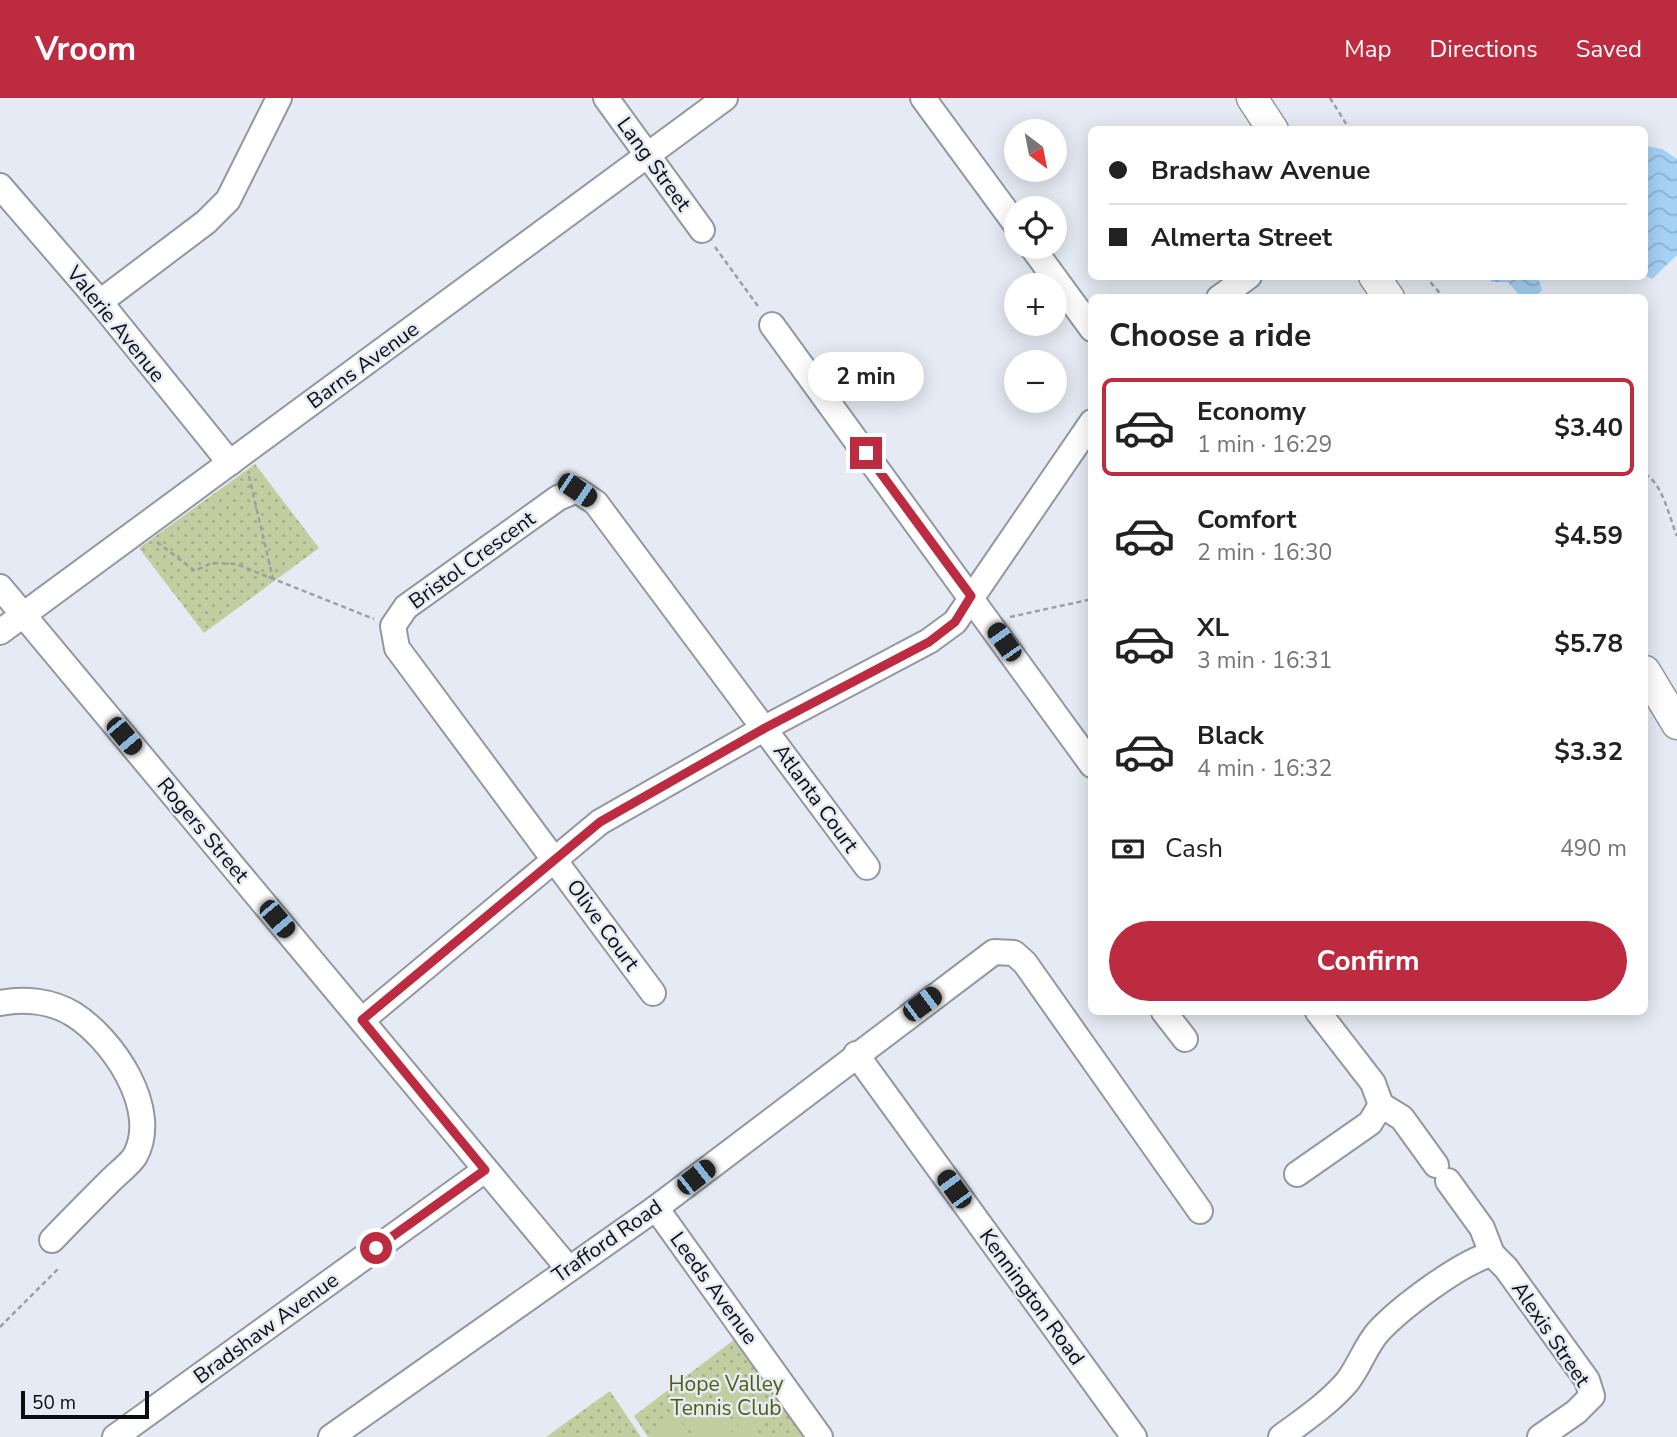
<!DOCTYPE html>
<meta charset="utf-8">
<style>
:root{--surface:#fff;--page:#f2f2f2;--text:#222;--muted:#767676;--line:#e0e0e0;--accent:#bc2b3f}
body{margin:0;font-family:"Nunito Sans",sans-serif;background:var(--page);color:var(--text);height:100vh;display:flex;flex-direction:column;font-size:26px;white-space:nowrap}
*{box-sizing:border-box;margin:0}
p{font-size:23px;color:var(--muted)}
.icon{flex:none;width:38px;height:38px;fill:none;stroke:currentColor;stroke-width:2;stroke-linecap:round;stroke-linejoin:round}
.map{position:relative;flex:1;overflow:hidden}
.side{position:absolute;left:1088px;top:196px;width:560px;height:721px;display:flex;flex-direction:column;background:var(--surface);border-radius:10px;box-shadow:0 4px 18px #0003}
.side>*{flex:none}
.banner{position:absolute;left:1088px;top:28px;width:560px;height:154px;border-radius:10px;box-shadow:0 4px 18px #0003;display:grid;align-content:center;height:154px;padding:0 21px;background:var(--surface)}
.needle{width:46px;rotate:148deg}
.fabs{position:absolute;left:1004px;top:21px;display:grid;gap:14px}
.fabs a{display:grid;place-items:center;width:63px;height:63px;border-radius:50%;background:var(--surface);box-shadow:0 4px 18px #0003;font-size:35px}
.scale{position:absolute;left:21px;bottom:18px;width:128px;box-sizing:border-box;padding-left:7px;border:4px solid #0b0d10;border-top:0;font-size:19px;line-height:24px;white-space:nowrap;color:#0b0d10;-webkit-text-stroke:5px #e5eaf4;paint-order:stroke}
.end{position:absolute;width:32px;height:32px;margin:-16px;border:9px solid #bc2b3f;background:#fff;box-shadow:0 0 0 4px #fff}
.from{border-radius:50%}
.bubble{position:absolute;height:49px;border-radius:24px;background:var(--surface);box-shadow:0 4px 18px #0003;font-size:23px;font-weight:700;line-height:49px;text-align:center}
.car{position:absolute;width:21px;height:42px;margin:-21px -10px;border-radius:9px;box-shadow:0 0 5px 2px #0007;background:linear-gradient(#222 24%,#8ab4d8 0 40%,#222 0 76%,#8ab4d8 0 86%,#222 0)}
.banner b{display:flex;align-items:center;gap:24px;height:66px;font-size:26px}
.banner b+b{border-top:2px solid var(--line)}
.banner i{width:18px;height:18px;background:var(--text)}
ul{padding:0;list-style:none}
li{display:flex;align-items:center;gap:21px;height:98px;margin:0 14px 10px;padding:0 7px;border:4px solid transparent;border-radius:10px}
li div{flex:1}
li b{display:block;font-size:26px}
li em{font-style:normal;font-weight:700}
li.current{border-color:var(--accent)}
li>.icon{width:63px;height:63px;stroke-width:1.5}
h2{padding:0 21px;font-size:32px;line-height:84px}
.pay{display:flex;align-items:center;gap:18px;height:77px;padding:0 21px;font-size:26px}
.pay p{margin-inline-start:auto}
.cta{display:flex;gap:14px;margin-top:auto;padding:14px 21px}
.cta a{flex:1;height:80px;border-radius:42px;background:var(--accent);color:#fff;font-size:28px;font-weight:700;line-height:80px;text-align:center}
header{display:flex;align-items:center;gap:42px;box-sizing:border-box;height:98px;padding:0 35px;background:var(--accent);color:#fff}
header strong{font-size:33px}
nav{display:flex;gap:38px;margin-inline-start:auto;font-size:24px}
.map>svg:first-child{display:block}
.park{fill:url(#park-dots)}
.pitch{fill:#c2cda0}
.water{fill:url(#water-waves)}
.lines{fill:none;stroke-linecap:round;stroke-linejoin:round}
.minor-casing{stroke:#9297a1;stroke-width:28}
.major-casing{stroke:#9297a1;stroke-width:33}
.path{stroke:#9b9fa7;stroke-width:2.5;stroke-dasharray:5 3.5;stroke-linecap:butt}
.minor{stroke:#fff;stroke-width:24}
.major{stroke:#fff;stroke-width:30}
.route{stroke:#bc2b3f;stroke-width:9}
.labels{text-anchor:middle;stroke-width:5;stroke-linejoin:round;paint-order:stroke}
.street-label{font-size:21px;fill:#0b0d10;stroke:#e5eaf4}
.park-label{font-size:21px;fill:#505d0c;stroke:#e5eaf4}
</style>
<header>
<strong>Vroom</strong>
<nav><a>Map</a><a>Directions</a><a>Saved</a></nav>
</header>
<div class="map">
<svg width="1677" height="1339" viewBox="0 0 1677 1339">
<defs>
<pattern id="park-dots" width="8" height="8" patternUnits="userSpaceOnUse" patternTransform="scale(1.75)"><rect width="8" height="8" fill="#c2cda0"/><path d="M2 2h.1M6 6h.1" fill="none" stroke="#a5af89" stroke-width="1.8" stroke-linecap="round"/></pattern>
<pattern id="water-waves" width="16" height="10" patternUnits="userSpaceOnUse" patternTransform="scale(1.75)"><rect width="16" height="10" fill="#a4d1f6"/><path d="M0 5q4-4 8 0t8 0" fill="none" stroke="#8cb2d2"/></pattern>
</defs>
<rect width="100%" height="100%" fill="#e5eaf4"/>
<!-- park -->
<g class="park">
<path d="M255,366L319,450L204,535L139,450Z"/>
<path d="M735,1241L804,1339H648L634,1318Z"/>
<path d="M610,1293L641,1339H546Z"/>
</g>
<!-- pitch -->
<g class="pitch">
<path d="M733,1272L769,1323L747,1339L710,1289Z"/>
<path d="M704,1294L736,1339H701L681,1311Z"/>
<path d="M675,1316L692,1339H657L652,1332Z"/>
</g>
<!-- water -->
<g class="water">
<path d="M1645,48L1662,51L1677,61V157L1652,181L1645,177Z"/>
<path d="M1487,179H1538L1542,192L1535,199H1521L1508,184H1492Z"/>
</g>
<g class="lines">
<!-- minor casing -->
<g class="minor-casing">
<g id="minor">
<path d="M606,0L702,132"/>
<path d="M923,0L1017,128"/>
<path d="M0,88L100,204L230,365"/>
<path d="M1032,149L1092,231"/>
<path d="M1219,200L1249,178"/>
<path d="M100,204L206,124L228,102L279,0"/>
<path d="M772,227L1092,667"/>
<path d="M0,489L568,1170"/>
<path d="M0,534L725,0"/>
<path d="M653,895L397,550L393,528L406,509L558,400L577,392L596,405L867,769"/>
<path d="M0,905C24,900 52,903 73,916C112,940 161,1011 135,1058C130,1066 119,1074 112,1081C92,1101 72,1121 52,1142"/>
<path d="M1164,914L1185,941"/>
<path d="M1318,914L1373,985L1381,1007L1402,1020L1436,1067"/>
<path d="M362,922L600,724L765,630L929,543L955,524L1092,324"/>
<path d="M856,956L1134,1339"/>
<path d="M1297,1076L1370,1025L1381,1007"/>
<path d="M1448,1083L1482,1130L1492,1156L1506,1170L1587,1282L1592,1298L1576,1314L1540,1339"/>
<path d="M656,1110L820,1339"/>
<path d="M115,1339L485,1072"/>
<path d="M331,1339L656,1110L994,854L1014,855L1025,865L1200,1113"/>
<path d="M1281,1339C1304,1322 1328,1306 1347,1284C1359,1269 1365,1249 1378,1234C1400,1210 1461,1164 1492,1156"/>
</g>
</g>
<!-- major casing -->
<g class="major-casing">
<g id="major">
<path d="M1252,0L1273,32"/>
<path d="M1374,178L1389,200"/>
<path d="M1645,573L1677,626"/>
</g>
</g>
<!-- path -->
<g class="path">
<path d="M1330,0L1350,32"/>
<path d="M715,149L760,211"/>
<path d="M1425,178L1444,200"/>
<path d="M1645,376C1663,386 1669,419 1677,438"/>
<path d="M249,378L273,481"/>
<path d="M157,444L195,473L211,465L236,466L374,521"/>
<path d="M1010,519L1092,501"/>
<path d="M0,1229L60,1169"/>
</g>
<!-- minor -->
<use href="#minor" class="minor"/>
<!-- major -->
<use href="#major" class="major"/>
</g>
<g class="lines">
<!-- route -->
<path class="route" d="M376,1150L485,1072L362,922L600,724L765,630L929,544L955,524L971,498L866,355"/>
</g>
<g class="labels">
<!-- street labels -->
<g class="street-label">
<text transform="translate(654 66) rotate(54)" y="7">Lang Street</text>
<text transform="translate(116 226) rotate(51)" y="7">Valerie Avenue</text>
<text transform="translate(363 267) rotate(-36)" y="7">Barns Avenue</text>
<text transform="translate(472 462) rotate(-36)" y="7">Bristol Crescent</text>
<text transform="translate(816 700) rotate(54)" y="7">Atlanta Court</text>
<text transform="translate(203 732) rotate(50)" y="7">Rogers Street</text>
<text transform="translate(603 827) rotate(54)" y="7">Olive Court</text>
<text transform="translate(607 1143) rotate(-35)" y="7">Trafford Road</text>
<text transform="translate(714 1190) rotate(54)" y="7">Leeds Avenue</text>
<text transform="translate(1032 1199) rotate(54)" y="7">Kennington Road</text>
<text transform="translate(266 1230) rotate(-36)" y="7">Bradshaw Avenue</text>
<text transform="translate(1551 1236) rotate(56)" y="7">Alexis Street</text>
</g>
<!-- park labels -->
<g class="park-label">
<text x="726" y="1293">Hope Valley<tspan x="726" dy="24">Tennis Club</tspan></text>
</g>
</g>
</svg>
<div class="fabs">
<a><svg class="needle" viewBox="-14 -14 28 28"><path d="M0-13l5 13h-10z" fill="#e53935"/><path d="M0 13l5-13h-10z" fill="#767676"/></svg></a>
<a><svg class="icon" aria-label="locate" viewBox="0 0 24 24"><circle cx="12" cy="12" r="6"/><path d="M12 2v4M12 18v4M2 12h4M18 12h4"/></svg></a>
<a>+</a>
<a>−</a>
</div>
<div class="scale">50 m</div>
<i class="end from" style="left:376px;top:1150px"></i>
<i class="end" style="left:866px;top:355px"></i>
<div class="bubble" style="left:808px;top:254px;width:116px">2 min</div>
<i class="car" style="left:577px;top:392px;rotate:124deg"></i>
<i class="car" style="left:1004px;top:544px;rotate:325deg"></i>
<i class="car" style="left:124px;top:638px;rotate:140deg"></i>
<i class="car" style="left:277px;top:821px;rotate:140deg"></i>
<i class="car" style="left:922px;top:906px;rotate:53deg"></i>
<i class="car" style="left:696px;top:1079px;rotate:52deg"></i>
<i class="car" style="left:954px;top:1091px;rotate:324deg"></i>
<div class="banner">
<b><i class="from"></i>Bradshaw Avenue</b>
<b><i></i>Almerta Street</b>
</div>
<section class="side">
<h2>Choose a ride</h2>
<ul>
<li class="current"><svg class="icon" aria-label="car" viewBox="0 0 24 24"><path d="M5 17H2v-5l4-1 3-4h7l3 4 3 1v5h-3M9 17h6M6 11h13"/><circle cx="7" cy="17" r="2"/><circle cx="17" cy="17" r="2"/></svg><div><b>Economy</b><p>1 min · 16:29</p></div><em>$3.40</em></li>
<li><svg class="icon" aria-label="car" viewBox="0 0 24 24"><path d="M5 17H2v-5l4-1 3-4h7l3 4 3 1v5h-3M9 17h6M6 11h13"/><circle cx="7" cy="17" r="2"/><circle cx="17" cy="17" r="2"/></svg><div><b>Comfort</b><p>2 min · 16:30</p></div><em>$4.59</em></li>
<li><svg class="icon" aria-label="car" viewBox="0 0 24 24"><path d="M5 17H2v-5l4-1 3-4h7l3 4 3 1v5h-3M9 17h6M6 11h13"/><circle cx="7" cy="17" r="2"/><circle cx="17" cy="17" r="2"/></svg><div><b>XL</b><p>3 min · 16:31</p></div><em>$5.78</em></li>
<li><svg class="icon" aria-label="car" viewBox="0 0 24 24"><path d="M5 17H2v-5l4-1 3-4h7l3 4 3 1v5h-3M9 17h6M6 11h13"/><circle cx="7" cy="17" r="2"/><circle cx="17" cy="17" r="2"/></svg><div><b>Black</b><p>4 min · 16:32</p></div><em>$3.32</em></li>
</ul>
<div class="pay"><svg class="icon" aria-label="cash" viewBox="0 0 24 24"><path d="M3 7h18v10H3z"/><circle cx="12" cy="12" r="2"/></svg>Cash<p>490 m</p></div>
<div class="cta"><a>Confirm</a></div>
</section>
</div>
